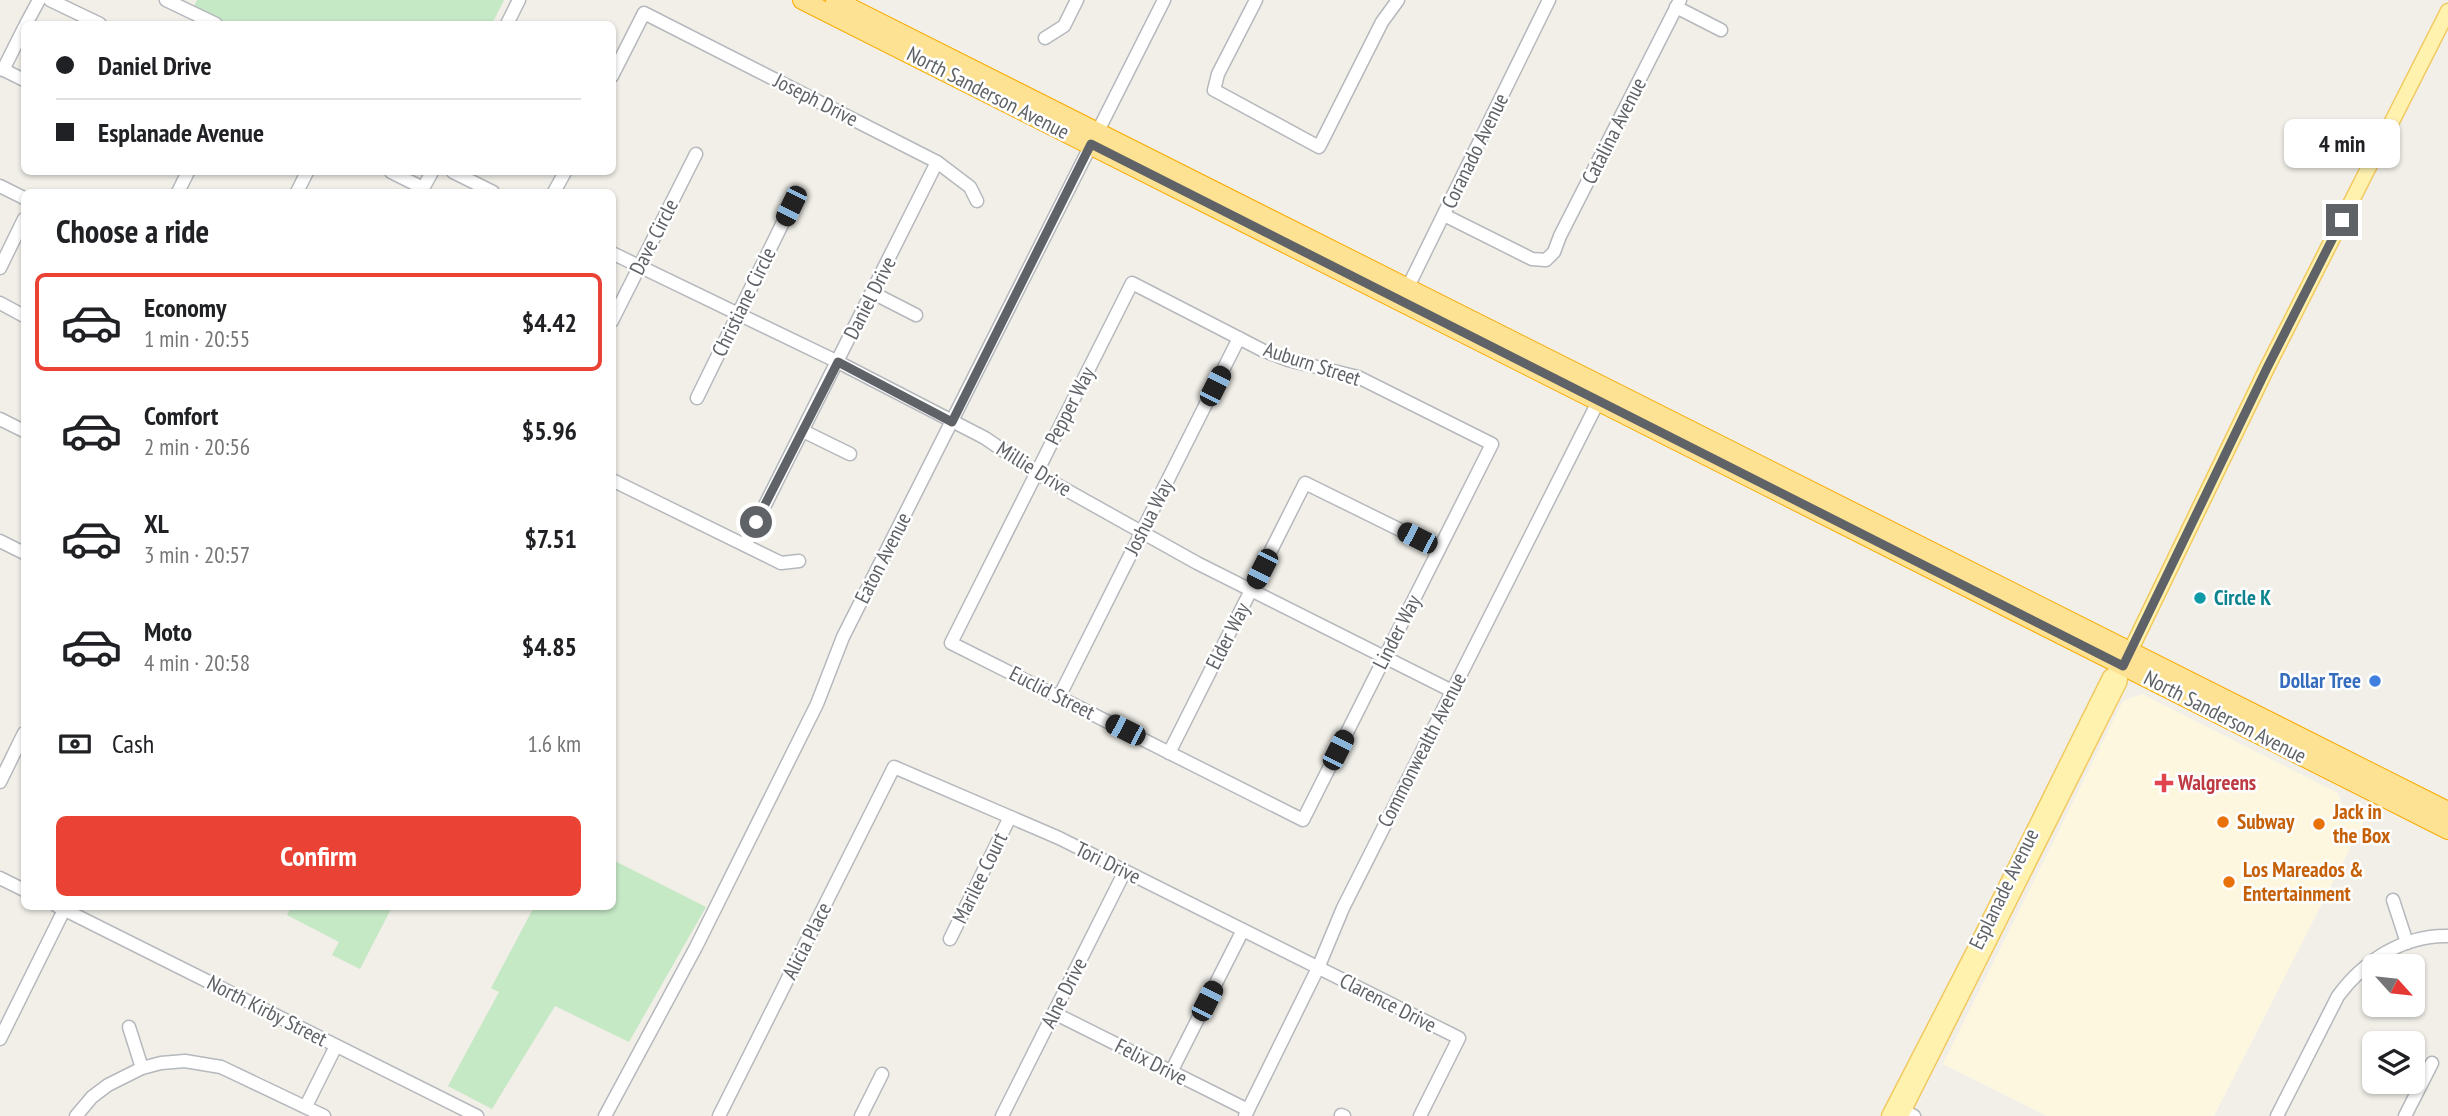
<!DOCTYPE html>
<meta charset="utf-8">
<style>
:root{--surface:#fff;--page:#f6f6f6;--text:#202124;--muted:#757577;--line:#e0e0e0;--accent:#ea4335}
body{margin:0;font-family:"PT Sans Narrow",sans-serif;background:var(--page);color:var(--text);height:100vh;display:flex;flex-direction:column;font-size:26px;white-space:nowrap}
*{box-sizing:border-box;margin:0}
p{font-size:23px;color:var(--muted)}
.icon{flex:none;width:38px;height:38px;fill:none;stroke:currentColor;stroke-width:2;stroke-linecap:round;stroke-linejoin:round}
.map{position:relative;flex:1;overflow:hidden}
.sheet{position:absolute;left:21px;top:189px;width:595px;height:721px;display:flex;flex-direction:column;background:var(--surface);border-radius:10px;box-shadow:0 2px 5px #0004}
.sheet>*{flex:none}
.banner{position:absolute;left:21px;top:21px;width:595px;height:154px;border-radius:10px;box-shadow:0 2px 5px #0004;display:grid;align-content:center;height:154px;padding:0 35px;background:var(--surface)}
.needle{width:46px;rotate:117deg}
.controls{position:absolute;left:2362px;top:954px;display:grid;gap:14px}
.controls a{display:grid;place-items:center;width:63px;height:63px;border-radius:10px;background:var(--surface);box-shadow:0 2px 5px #0004;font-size:35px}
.end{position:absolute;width:32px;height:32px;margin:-16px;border:9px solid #5f6368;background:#fff;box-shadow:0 0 0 4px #fff}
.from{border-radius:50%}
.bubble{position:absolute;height:49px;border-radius:10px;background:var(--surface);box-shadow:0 2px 5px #0004;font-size:23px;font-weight:800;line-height:49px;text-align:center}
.car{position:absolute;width:21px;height:42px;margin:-21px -10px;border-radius:9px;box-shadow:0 0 5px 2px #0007;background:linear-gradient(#222 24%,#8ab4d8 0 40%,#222 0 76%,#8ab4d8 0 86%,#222 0)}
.banner b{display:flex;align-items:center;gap:24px;height:66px;font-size:26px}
.banner b+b{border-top:2px solid var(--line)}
.banner i{width:18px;height:18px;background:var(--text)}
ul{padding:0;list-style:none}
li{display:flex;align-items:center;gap:21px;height:98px;margin:0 14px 10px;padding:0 21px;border:4px solid transparent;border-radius:10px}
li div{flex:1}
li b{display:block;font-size:26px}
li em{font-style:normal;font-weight:800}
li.selected{border-color:var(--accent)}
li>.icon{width:63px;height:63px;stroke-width:1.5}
h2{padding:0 35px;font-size:32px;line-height:84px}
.pay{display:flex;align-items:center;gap:18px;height:77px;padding:0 35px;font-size:26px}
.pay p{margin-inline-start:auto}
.button{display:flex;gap:14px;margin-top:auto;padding:14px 35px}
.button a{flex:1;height:80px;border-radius:10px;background:var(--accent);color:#fff;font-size:28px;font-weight:800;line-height:80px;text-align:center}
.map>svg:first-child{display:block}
.commercial{fill:#fef7e0}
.green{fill:#c5e8c5}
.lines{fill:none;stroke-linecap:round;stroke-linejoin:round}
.minor-casing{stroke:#b5b8bc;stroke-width:15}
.major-casing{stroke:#f2c960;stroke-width:17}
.highway-casing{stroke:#f9ab00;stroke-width:20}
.minor{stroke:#fff;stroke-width:12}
.major{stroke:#fff2af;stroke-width:14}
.highway{stroke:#fde293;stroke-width:18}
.route{stroke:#5f6368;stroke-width:9}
.culture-dot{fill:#0f9aa8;stroke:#fff;stroke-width:2.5}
.shop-dot{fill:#3f7fe0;stroke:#fff;stroke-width:2.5}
.health-dot{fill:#e0444e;stroke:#fff;stroke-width:2.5}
.food-dot{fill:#e8710a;stroke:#fff;stroke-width:2.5}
.labels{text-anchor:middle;stroke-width:5;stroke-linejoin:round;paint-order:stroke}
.street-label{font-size:21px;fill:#5f6368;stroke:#fff}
.culture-label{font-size:21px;font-weight:bold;fill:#0d838f;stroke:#fff;text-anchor:start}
.shop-label{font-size:21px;font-weight:bold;fill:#366cbe;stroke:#fff;text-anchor:end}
.health-label{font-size:21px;font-weight:bold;fill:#be3a42;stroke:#fff;text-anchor:start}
.food-label{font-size:21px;font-weight:bold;fill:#c56008;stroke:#fff;text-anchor:start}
</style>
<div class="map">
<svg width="2448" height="1116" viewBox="0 0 2448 1116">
<rect width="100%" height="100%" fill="#f1efe8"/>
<!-- commercial -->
<path class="commercial" d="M2142,694L2338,793L2342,804L2368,813L2214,1116H2047L1943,1064L2123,701Z"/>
<!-- green -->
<g class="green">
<path d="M197,0H504L492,24H229L194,6Z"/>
<path d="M613,860L706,907L629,1042L555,1006L492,1109L448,1086L499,992L491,988L534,907L612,906Z"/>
<path d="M291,907V906L392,907L360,969L332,955L339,942L287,915Z"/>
</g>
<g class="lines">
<!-- minor casing -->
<g class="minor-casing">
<g id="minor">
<path d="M50,0L100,24"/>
<path d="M166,0L216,24"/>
<path d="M1256,0L1218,74L1214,90L1319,147L1382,22L1398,0"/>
<path d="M1676,7L1721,30"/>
<path d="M26,24L39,0"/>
<path d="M507,24L519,0"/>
<path d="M1045,38L1064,26L1077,0"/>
<path d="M0,68L24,80"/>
<path d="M3,70L24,28"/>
<path d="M612,76L644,13L937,162L970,187L977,201"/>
<path d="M391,172L423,188"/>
<path d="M453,172L493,192"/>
<path d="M0,186L24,198"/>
<path d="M178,192L188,172"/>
<path d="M297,192L307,172"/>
<path d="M421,192L432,172"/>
<path d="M554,192L565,172"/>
<path d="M1444,215L1532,259L1546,260L1554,252L1560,236L1680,0"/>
<path d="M612,253L838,362L985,438L1036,473L1197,563L1452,691"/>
<path d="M0,268L24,219"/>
<path d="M1132,283L1262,350L1288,360L1358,377L1492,444L1303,820L951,643Z"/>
<path d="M873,293L916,315"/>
<path d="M1404,295L1549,0"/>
<path d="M0,303L24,316"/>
<path d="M612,321L696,154"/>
<path d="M697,398L791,206"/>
<path d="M0,419L24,431"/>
<path d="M803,431L850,454"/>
<path d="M612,480L781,563L799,561"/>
<path d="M0,541L24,553"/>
<path d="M745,545L937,162"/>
<path d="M1059,697L1239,338"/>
<path d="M1169,753L1305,483L1439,549"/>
<path d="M0,782L24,733"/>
<path d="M0,878L24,890"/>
<path d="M2393,900L2407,943"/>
<path d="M57,906L477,1116"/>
<path d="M950,939L1010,817"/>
<path d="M1054,1013L1248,1110"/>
<path d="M129,1027L142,1068"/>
<path d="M0,1039L66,906"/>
<path d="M1171,1072L1243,930"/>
<path d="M306,1106L336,1046"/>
<path d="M1904,1111L1914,1116"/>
<path d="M1341,1115L1344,1116"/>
<path d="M76,1116L92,1097L108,1085L142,1068L161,1063L185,1061L221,1067L324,1116"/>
<path d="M605,1116L696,947L817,704L843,637L1164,0"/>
<path d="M719,1116L894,767L1059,838L1459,1038L1420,1116"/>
<path d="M861,1116L882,1074"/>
<path d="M1002,1116L1125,871"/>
<path d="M1245,1116L1318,968L1343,908L1601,396"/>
<path d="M2277,1116L2338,996C2364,961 2403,935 2448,936"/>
<path d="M2405,1116L2432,1063"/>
</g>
</g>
<!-- major casing -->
<g class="major-casing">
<g id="major">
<path d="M1889,1116L1976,947L2110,677L2123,666"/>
<path d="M1901,1116L2119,683L2123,666L2267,368L2448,11"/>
</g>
</g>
<!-- highway casing -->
<g class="highway-casing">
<g id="highway">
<path d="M802,0L2448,830"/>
<path d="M835,0L2448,811"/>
</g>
</g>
<!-- minor -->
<use href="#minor" class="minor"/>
<!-- major -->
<use href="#major" class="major"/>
<!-- highway -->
<use href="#highway" class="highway"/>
</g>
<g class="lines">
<!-- route -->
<path class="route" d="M756,522L838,362L952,422L1091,144L2123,666L2267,368L2342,220"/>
</g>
<!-- markers -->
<circle class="culture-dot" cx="2200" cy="598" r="7"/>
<circle class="shop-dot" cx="2375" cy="681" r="7"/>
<path class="health-dot" d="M2160.5 772.5h7v7h7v7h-7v7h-7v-7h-7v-7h7z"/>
<g class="food-dot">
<circle cx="2223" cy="822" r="7"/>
<circle cx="2319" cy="824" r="7"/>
<circle cx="2229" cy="882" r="7"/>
</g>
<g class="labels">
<!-- street labels -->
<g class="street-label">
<text transform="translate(988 93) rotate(27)" y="7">North Sanderson Avenue</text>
<text transform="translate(816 100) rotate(27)" y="7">Joseph Drive</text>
<text transform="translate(1614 131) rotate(-63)" y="7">Catalina Avenue</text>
<text transform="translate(1475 151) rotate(-64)" y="7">Coranado Avenue</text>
<text transform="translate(654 237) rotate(-63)" y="7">Dave Circle</text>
<text transform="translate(870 298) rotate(-63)" y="7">Daniel Drive</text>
<text transform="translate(744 302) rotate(-64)" y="7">Christiane Circle</text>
<text transform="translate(1312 364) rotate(18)" y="7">Auburn Street</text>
<text transform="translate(1070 406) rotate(-63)" y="7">Pepper Way</text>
<text transform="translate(1034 469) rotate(32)" y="7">Millie Drive</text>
<text transform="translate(1149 517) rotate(-63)" y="7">Joshua Way</text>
<text transform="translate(883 558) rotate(-63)" y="7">Eaton Avenue</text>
<text transform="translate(1397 632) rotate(-63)" y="7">Linder Way</text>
<text transform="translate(1228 636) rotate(-63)" y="7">Elder Way</text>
<text transform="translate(1052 693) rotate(27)" y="7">Euclid Street</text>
<text transform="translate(2225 717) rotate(27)" y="7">North Sanderson Avenue</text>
<text transform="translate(1422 750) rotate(-63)" y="7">Commonwealth Avenue</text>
<text transform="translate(1108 863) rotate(26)" y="7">Tori Drive</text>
<text transform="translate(980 878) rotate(-64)" y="7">Marilee Court</text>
<text transform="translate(2004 889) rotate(-64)" y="7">Esplanade Avenue</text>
<text transform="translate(807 941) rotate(-63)" y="7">Alicia Place</text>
<text transform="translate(1064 993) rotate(-63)" y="7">Alne Drive</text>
<text transform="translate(1388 1003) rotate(27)" y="7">Clarence Drive</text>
<text transform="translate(267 1011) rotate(27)" y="7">North Kirby Street</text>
<text transform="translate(1151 1062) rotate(27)" y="7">Felix Drive</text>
</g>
<!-- culture labels -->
<g class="culture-label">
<text x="2214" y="605">Circle K</text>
</g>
<!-- shop labels -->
<g class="shop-label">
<text x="2361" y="688">Dollar Tree</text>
</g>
<!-- health labels -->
<g class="health-label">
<text x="2178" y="790">Walgreens</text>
</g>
<!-- food labels -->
<g class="food-label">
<text x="2333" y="819">Jack in<tspan x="2333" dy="24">the Box</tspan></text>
<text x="2237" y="829">Subway</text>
<text x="2243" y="877">Los Mareados &amp;<tspan x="2243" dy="24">Entertainment</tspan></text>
</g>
</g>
</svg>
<div class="controls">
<a><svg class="needle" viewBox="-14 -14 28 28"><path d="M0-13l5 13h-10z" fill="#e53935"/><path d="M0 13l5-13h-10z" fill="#757577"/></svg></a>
<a><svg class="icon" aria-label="layers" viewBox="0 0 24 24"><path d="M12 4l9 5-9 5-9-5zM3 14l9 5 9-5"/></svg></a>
</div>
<i class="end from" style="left:756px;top:522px"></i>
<i class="end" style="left:2342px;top:220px"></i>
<div class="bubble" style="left:2284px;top:119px;width:116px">4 min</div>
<i class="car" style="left:791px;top:206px;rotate:206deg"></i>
<i class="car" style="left:1215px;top:386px;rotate:27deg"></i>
<i class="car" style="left:1417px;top:538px;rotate:297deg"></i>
<i class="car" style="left:1262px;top:569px;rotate:207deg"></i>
<i class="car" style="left:1125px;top:730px;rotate:297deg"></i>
<i class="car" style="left:1338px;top:750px;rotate:27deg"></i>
<i class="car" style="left:1207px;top:1001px;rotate:27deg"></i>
<div class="banner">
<b><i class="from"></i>Daniel Drive</b>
<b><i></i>Esplanade Avenue</b>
</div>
<section class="sheet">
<h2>Choose a ride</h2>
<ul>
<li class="selected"><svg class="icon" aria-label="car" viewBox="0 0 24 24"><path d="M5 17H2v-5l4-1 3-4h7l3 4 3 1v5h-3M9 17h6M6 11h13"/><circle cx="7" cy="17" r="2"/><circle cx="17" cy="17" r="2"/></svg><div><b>Economy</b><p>1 min · 20:55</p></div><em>$4.42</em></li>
<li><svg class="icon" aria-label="car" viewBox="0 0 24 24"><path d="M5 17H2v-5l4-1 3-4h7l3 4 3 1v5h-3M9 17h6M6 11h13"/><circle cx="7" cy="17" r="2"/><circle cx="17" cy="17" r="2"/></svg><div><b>Comfort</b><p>2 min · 20:56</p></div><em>$5.96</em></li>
<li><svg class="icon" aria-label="car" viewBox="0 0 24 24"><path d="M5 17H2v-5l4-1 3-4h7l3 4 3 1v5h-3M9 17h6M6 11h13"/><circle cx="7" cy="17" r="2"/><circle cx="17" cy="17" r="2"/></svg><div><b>XL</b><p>3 min · 20:57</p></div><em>$7.51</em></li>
<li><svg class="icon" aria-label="car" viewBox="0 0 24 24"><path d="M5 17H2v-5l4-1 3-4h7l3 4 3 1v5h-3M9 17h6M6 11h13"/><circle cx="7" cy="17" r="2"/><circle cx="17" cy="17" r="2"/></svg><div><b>Moto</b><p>4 min · 20:58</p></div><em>$4.85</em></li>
</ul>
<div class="pay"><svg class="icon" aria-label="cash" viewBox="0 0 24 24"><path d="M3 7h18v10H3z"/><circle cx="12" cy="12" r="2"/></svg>Cash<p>1.6 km</p></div>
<div class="button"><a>Confirm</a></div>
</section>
</div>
